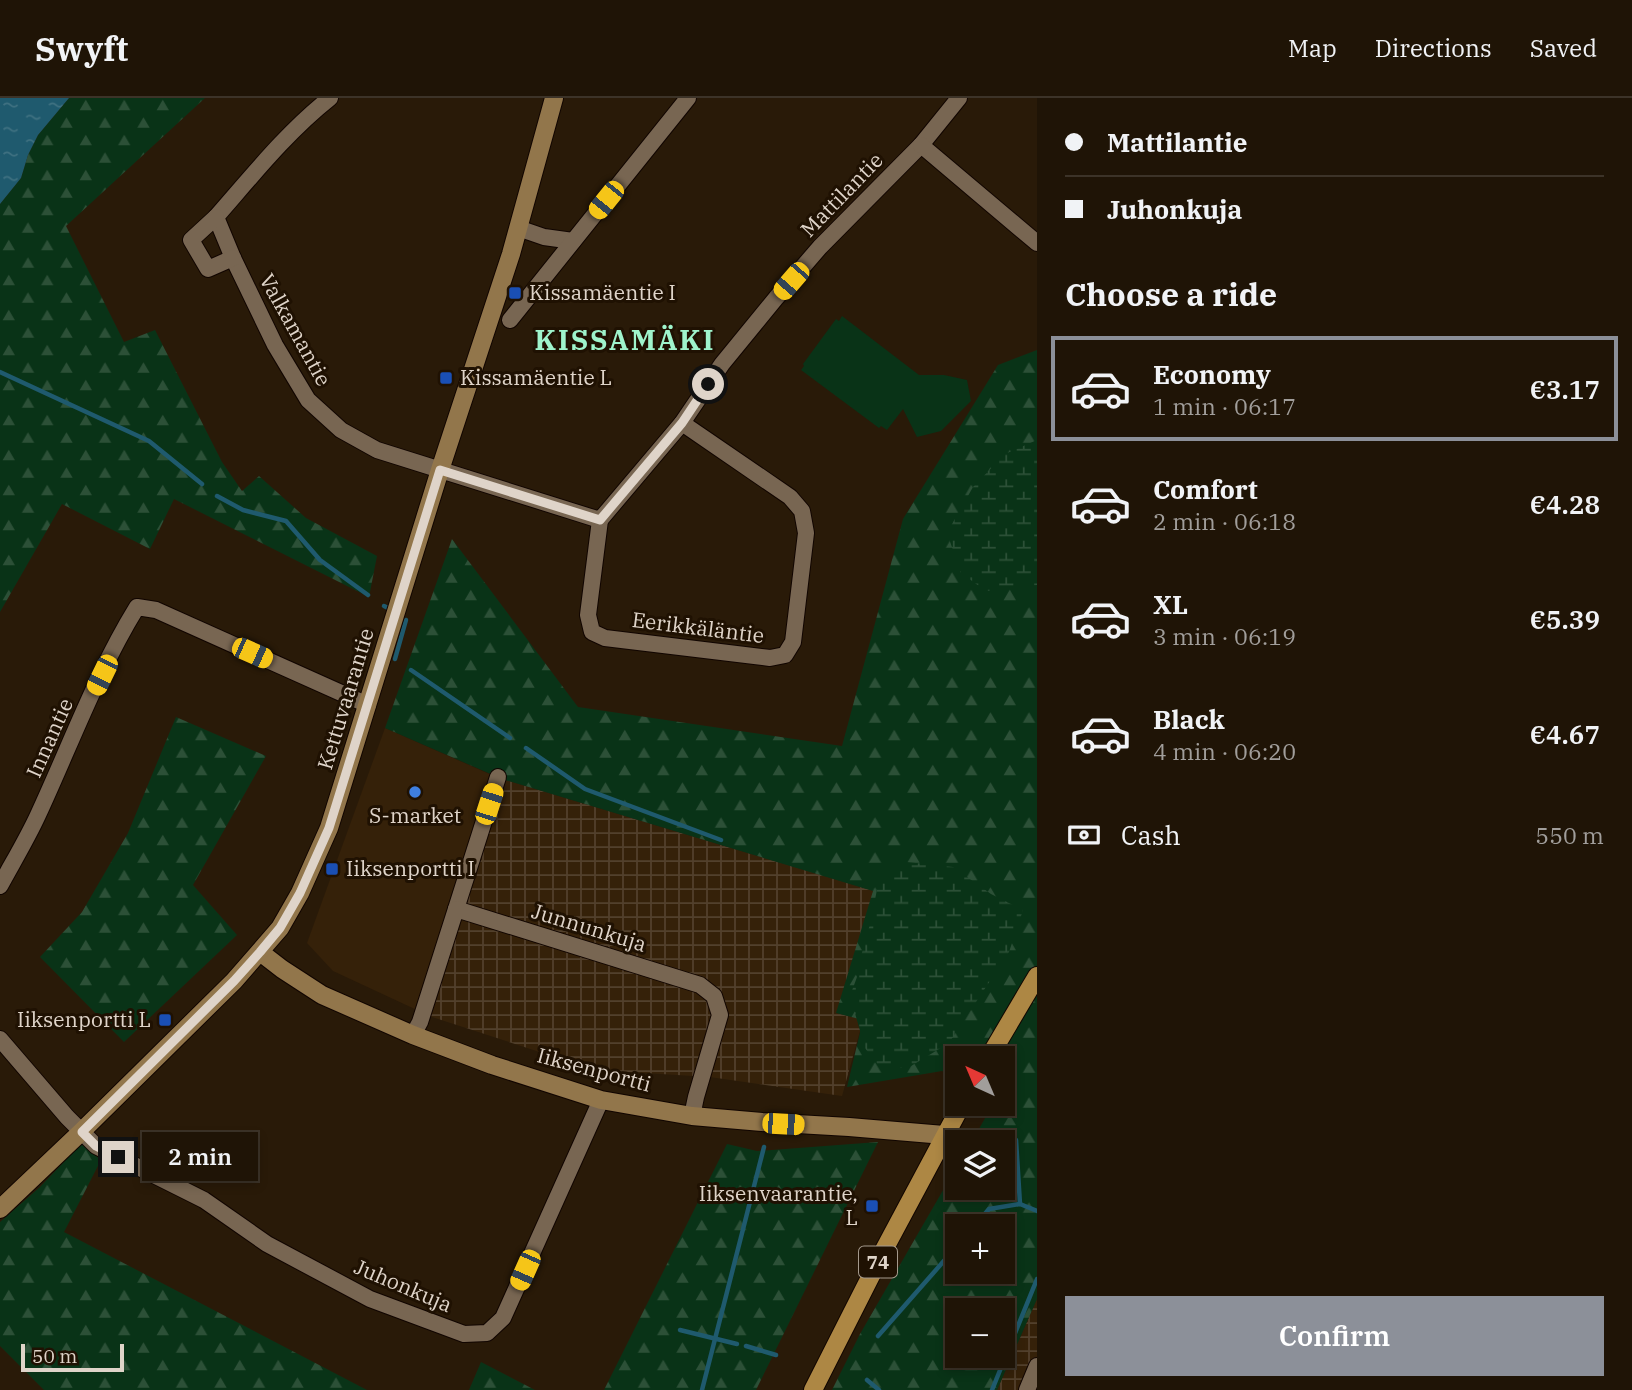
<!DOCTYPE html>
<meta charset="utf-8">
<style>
:root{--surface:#1f1406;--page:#2c2114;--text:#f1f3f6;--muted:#a19e9b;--line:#3c3328;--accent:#8c9099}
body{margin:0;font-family:"IBM Plex Serif",serif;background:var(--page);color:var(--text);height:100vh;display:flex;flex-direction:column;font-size:26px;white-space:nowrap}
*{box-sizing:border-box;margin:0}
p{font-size:23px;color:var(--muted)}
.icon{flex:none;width:38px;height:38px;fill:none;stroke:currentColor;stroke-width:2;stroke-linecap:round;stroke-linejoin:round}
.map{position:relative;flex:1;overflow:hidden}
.side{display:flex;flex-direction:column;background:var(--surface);width:595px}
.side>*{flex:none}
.guide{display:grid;align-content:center;height:154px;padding:0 28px;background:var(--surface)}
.needle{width:46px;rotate:316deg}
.buttons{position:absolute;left:945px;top:948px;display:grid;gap:14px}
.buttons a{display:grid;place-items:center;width:70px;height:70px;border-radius:0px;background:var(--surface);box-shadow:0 4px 10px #0003,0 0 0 2px var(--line);font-size:35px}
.scale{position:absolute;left:21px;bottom:18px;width:103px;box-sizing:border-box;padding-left:7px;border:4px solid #dfd4c9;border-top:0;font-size:19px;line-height:24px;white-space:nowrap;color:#dfd4c9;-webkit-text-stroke:5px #1f1102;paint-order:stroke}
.end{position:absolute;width:32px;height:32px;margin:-16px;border:9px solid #dfd4c9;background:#111;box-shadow:0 0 0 4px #111}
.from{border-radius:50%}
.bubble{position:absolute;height:49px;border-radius:0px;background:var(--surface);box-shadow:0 4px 10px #0003,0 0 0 2px var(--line);font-size:23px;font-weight:600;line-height:49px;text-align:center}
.car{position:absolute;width:21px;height:42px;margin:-21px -10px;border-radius:9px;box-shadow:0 0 5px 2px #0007;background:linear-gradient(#f5c518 24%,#345 0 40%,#f5c518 0 76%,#345 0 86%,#f5c518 0)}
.guide b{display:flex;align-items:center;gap:24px;height:66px;font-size:26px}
.guide b+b{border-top:2px solid var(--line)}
.guide i{width:18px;height:18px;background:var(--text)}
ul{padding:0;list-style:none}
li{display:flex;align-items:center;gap:21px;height:105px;margin:0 14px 10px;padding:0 14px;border:4px solid transparent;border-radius:0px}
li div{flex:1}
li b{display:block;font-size:26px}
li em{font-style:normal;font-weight:600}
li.on{border-color:var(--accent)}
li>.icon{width:63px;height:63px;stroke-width:1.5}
h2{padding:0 28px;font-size:32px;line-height:84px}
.pay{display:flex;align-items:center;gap:18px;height:77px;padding:0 28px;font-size:26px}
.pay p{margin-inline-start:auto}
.primary-button{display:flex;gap:14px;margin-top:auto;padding:14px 28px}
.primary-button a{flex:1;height:80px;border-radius:0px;background:var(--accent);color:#fff;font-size:28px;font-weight:600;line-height:80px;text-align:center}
header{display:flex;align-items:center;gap:42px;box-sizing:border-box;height:98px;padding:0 35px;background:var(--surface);border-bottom:2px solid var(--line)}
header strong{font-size:33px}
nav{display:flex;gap:38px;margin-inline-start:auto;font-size:24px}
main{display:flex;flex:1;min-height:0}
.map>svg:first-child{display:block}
.built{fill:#352109}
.industrial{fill:url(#industrial-grid)}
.forest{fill:url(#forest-firs);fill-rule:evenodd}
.wetland{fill:url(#wetland-marsh)}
.park{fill:#093317}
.water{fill:url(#water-ripples)}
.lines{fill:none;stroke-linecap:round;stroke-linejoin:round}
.stream{stroke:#1f5a6e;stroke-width:4.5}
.street-casing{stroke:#110500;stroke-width:18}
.secondary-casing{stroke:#110500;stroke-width:20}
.primary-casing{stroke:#110500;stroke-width:20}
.street{stroke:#786652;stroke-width:16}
.secondary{stroke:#92764b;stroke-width:18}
.primary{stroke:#ad8744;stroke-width:18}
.route{stroke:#dfd4c9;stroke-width:9}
.transit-dot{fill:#1a4fb4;stroke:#1f1102;stroke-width:2.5}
.shop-dot{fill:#3f7fe0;stroke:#1f1102;stroke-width:2.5}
.labels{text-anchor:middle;stroke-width:6;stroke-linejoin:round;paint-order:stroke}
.shield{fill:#1f1102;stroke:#a59a8d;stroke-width:2}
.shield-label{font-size:19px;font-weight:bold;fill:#dfd4c9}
.street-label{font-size:21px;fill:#dfd4c9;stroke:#1f1102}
.poi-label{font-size:21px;fill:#dfd4c9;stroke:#1f1102;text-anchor:start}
.district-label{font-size:28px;font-weight:bold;letter-spacing:2px;fill:#9ff4cc;stroke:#1f1102}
</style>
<header>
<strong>Swyft</strong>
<nav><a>Map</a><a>Directions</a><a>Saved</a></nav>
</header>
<main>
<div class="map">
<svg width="1037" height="1292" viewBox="0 0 1037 1292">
<defs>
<pattern id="industrial-grid" width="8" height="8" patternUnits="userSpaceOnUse" patternTransform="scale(1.75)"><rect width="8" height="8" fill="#352109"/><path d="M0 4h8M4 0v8" fill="none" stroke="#52402c"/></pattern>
<pattern id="forest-firs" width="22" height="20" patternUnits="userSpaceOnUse" patternTransform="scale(1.75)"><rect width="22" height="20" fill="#093317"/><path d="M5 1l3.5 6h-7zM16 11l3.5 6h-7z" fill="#2c5037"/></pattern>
<pattern id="wetland-marsh" width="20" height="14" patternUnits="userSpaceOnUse" patternTransform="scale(1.75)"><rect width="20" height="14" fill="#093317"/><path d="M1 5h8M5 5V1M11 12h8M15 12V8" fill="none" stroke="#2c5037"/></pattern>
<pattern id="water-ripples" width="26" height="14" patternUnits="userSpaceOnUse" patternTransform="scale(1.75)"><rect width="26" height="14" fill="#1f5a6e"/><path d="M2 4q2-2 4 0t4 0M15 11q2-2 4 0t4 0" fill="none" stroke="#3f7181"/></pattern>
</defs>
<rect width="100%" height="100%" fill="#291a08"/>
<!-- built -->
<path class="built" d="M385,630L494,678L419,913L333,873L307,845Z"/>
<!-- industrial -->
<g class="industrial">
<path d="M502,681L874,793L837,915L863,922L842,998L710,979L595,972L426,917Z"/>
<path d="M1037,1201V1292H997Z"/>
</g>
<!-- forest -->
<g class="forest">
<path d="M69,0H205L66,128L124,244L155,232L222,364L242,393L259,378L306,420L377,458L369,499L174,401L150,451L62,406L0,514V106L21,80L28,57L38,37Z"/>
<path d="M1037,252V1201L997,1292H832L860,1236L957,1068V1090H1003V1045H971L993,1006H1003V961H957V980L942,973L847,989L863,922L836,915L873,793L502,681L385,630L452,441L578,609L842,648L903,421L998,267ZM957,1129H1003V1174H957ZM957,1213H1003V1258H957Z"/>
<path d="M176,619L266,658L193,787L237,837L124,944L40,859L82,814L128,735Z"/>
<path d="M878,1044L756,1292H604L727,1046L757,1053Z"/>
<path d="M81,1046L101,1062L64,1134L367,1292H44L0,1248V1124L40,1089Z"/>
<path d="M481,1264L535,1292H469Z"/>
</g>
<!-- wetland -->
<g class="wetland">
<path d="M1037,342V487L986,493L961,475L947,435L973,389L1005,356Z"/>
<path d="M897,763L953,769L991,796L1023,812L1009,854L949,945L911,968L881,972L865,950L850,898L857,879L863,850L871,823L878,786Z"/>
</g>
<!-- park -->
<path class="park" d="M842,218L919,277H944L967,282L971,303L941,333L917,339L903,311L887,332L881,328L879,330L801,272L804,268L803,266L836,221L839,223Z"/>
<!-- water -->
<path class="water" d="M0,0H69L38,37L28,57L21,80L0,106Z"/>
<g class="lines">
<!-- stream -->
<g class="stream">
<path d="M0,274L149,343L202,386"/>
<path d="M217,398L243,412L286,423L320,462L368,497"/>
<path d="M384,508L388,510"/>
<path d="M395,561L406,522"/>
<path d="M411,572L510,640"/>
<path d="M526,650L585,691L721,742"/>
<path d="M1016,1042L1020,1106"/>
<path d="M974,1129L989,1111L1020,1106L1037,1113"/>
<path d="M680,1232L737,1246"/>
<path d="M878,1238L957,1148"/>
<path d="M746,1248L776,1257"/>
<path d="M867,1282L879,1292"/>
<path d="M702,1292L764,1049"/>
<path d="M992,1292L1037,1181"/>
</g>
<!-- street casing -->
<g class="street-casing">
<g id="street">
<path d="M330,0C287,34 252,78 216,119L233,160L275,247L308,302L341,332L377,352L600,422L682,325L722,266L776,200L820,149L921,47L959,0"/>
<path d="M921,47L1037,145"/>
<path d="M216,119L191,142L208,171L233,160"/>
<path d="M518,130L544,139L573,143"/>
<path d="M510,222L688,0"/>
<path d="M600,422L588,517L592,534L605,540L770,560L785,557L793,544L806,435L802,413L790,399L682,325"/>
<path d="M0,788C13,764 27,741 38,717C70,648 97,574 137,509L156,512L368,607"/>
<path d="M456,811L498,679"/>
<path d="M413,937L420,924L456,811L700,887L714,898L720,917L696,999L692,1018"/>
<path d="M0,941L67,1019L96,1048L204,1102L267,1146L370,1201L464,1236L487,1235L503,1220L601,1002"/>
<path d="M1027,1292L1037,1268"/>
</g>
</g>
<!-- secondary casing -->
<g class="secondary-casing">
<g id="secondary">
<path d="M260,854L282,871L322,897L413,937L492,967L601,1002L692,1018L762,1024L849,1029L944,1037"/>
<path d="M0,1111L81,1034L234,883L280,830L300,795L329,730L440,372L511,156L554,0"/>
</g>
</g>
<!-- primary casing -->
<g class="primary-casing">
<g id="primary">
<path d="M988,961L1037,878"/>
<path d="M813,1292L885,1150L962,1006"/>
</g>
</g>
<!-- street -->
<use href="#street" class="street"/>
<!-- secondary -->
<use href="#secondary" class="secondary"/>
<!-- primary -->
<use href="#primary" class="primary"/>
</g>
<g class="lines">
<!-- route -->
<path class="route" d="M118,1059L96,1048L82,1034L234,883L260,854L280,830L300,795L329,730L440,372L600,422L682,325L708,286"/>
</g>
<!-- markers -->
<g class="transit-dot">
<rect x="508" y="188" width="14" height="14" rx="3.5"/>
<rect x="439" y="273" width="14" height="14" rx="3.5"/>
<rect x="325" y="764" width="14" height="14" rx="3.5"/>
<rect x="158" y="915" width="14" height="14" rx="3.5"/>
<rect x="865" y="1101" width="14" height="14" rx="3.5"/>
</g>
<circle class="shop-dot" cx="415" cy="694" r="7"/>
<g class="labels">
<!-- shield labels -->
<rect class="shield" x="859" y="1148.5" width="38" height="31" rx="5"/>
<g class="shield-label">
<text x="878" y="1171">74</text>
</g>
<!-- street labels -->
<g class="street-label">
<text transform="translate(842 97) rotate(-46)" y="7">Mattilantie</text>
<text transform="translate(295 232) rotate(61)" y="7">Valkamantie</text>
<text transform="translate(698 530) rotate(7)" y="7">Eerikkäläntie</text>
<text transform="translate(346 601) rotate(-73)" y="7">Kettuvaarantie</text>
<text transform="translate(50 640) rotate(-66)" y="7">Innantie</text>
<text transform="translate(589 830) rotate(17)" y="7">Junnunkuja</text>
<text transform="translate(594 972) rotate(15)" y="7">Iiksenportti</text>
<text transform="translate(403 1188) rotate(23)" y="7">Juhonkuja</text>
</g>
<!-- poi labels -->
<g class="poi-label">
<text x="529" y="202">Kissamäentie I</text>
<text x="460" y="287">Kissamäentie L</text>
<text x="415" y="725" text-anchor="middle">S-market</text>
<text x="346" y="778">Iiksenportti I</text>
<text x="151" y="929" text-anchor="end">Iiksenportti L</text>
<text x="858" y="1103" text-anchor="end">Iiksenvaarantie,<tspan x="858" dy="24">L</tspan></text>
</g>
<!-- district labels -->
<g class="district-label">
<text x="625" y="252">KISSAMÄKI</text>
</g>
</g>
</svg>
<div class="buttons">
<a><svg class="needle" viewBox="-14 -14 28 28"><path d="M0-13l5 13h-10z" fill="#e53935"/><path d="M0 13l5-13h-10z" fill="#a19e9b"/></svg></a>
<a><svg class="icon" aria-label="layers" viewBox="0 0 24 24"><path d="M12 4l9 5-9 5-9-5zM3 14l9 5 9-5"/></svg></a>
<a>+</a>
<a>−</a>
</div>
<div class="scale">50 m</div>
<i class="end from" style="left:708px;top:286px"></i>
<i class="end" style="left:118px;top:1059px"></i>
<div class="bubble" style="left:142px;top:1034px;width:116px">2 min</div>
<i class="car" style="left:606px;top:102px;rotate:219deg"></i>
<i class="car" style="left:791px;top:183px;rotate:221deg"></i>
<i class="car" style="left:252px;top:555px;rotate:114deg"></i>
<i class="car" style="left:102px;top:577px;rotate:206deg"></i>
<i class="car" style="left:489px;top:706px;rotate:18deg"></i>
<i class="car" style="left:783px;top:1026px;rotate:93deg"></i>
<i class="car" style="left:525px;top:1172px;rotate:204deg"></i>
</div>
<section class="side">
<div class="guide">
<b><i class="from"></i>Mattilantie</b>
<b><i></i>Juhonkuja</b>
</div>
<h2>Choose a ride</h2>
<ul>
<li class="on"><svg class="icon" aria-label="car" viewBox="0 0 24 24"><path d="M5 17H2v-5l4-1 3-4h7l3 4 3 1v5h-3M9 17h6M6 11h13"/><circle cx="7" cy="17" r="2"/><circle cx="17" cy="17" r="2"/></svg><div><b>Economy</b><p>1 min · 06:17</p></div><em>€3.17</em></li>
<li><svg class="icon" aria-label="car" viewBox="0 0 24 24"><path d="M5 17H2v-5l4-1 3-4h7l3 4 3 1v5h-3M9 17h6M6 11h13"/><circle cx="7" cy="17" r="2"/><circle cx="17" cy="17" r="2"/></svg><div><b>Comfort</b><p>2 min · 06:18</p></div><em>€4.28</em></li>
<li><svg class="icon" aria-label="car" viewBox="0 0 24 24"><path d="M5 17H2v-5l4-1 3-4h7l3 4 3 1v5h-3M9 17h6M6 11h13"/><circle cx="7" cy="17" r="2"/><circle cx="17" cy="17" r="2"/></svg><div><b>XL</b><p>3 min · 06:19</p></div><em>€5.39</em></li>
<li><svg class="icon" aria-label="car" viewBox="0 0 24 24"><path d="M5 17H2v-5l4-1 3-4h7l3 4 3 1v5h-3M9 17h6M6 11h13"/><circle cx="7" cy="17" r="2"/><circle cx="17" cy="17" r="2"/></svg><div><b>Black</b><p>4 min · 06:20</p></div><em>€4.67</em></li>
</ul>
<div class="pay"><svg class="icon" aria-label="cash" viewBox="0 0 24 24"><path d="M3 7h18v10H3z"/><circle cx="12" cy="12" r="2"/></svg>Cash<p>550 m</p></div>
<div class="primary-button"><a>Confirm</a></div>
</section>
</main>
